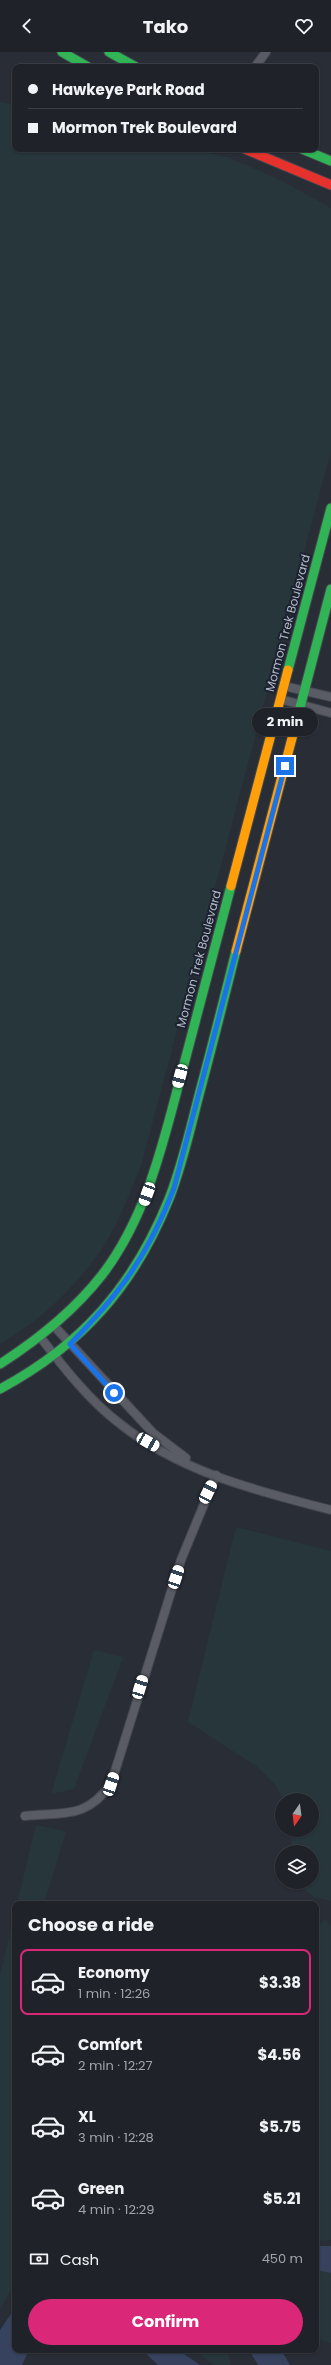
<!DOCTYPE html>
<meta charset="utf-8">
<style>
:root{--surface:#1f2228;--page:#272a30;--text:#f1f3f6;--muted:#a1a4a8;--line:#3c3f45;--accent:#db2777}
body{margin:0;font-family:Poppins,sans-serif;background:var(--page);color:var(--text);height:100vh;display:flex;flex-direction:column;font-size:15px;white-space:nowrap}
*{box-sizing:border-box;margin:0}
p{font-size:13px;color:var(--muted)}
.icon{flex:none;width:22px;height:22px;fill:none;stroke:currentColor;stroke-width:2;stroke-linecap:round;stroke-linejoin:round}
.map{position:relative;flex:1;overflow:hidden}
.sheet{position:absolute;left:12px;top:1849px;width:307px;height:452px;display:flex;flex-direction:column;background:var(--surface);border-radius:8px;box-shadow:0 1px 3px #0004,0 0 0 1px var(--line)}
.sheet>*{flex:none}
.banner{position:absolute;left:12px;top:12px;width:307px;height:88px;border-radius:8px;box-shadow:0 1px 3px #0004,0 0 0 1px var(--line);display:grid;align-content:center;height:88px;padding:0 16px;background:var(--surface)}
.needle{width:26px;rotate:194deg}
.buttons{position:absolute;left:275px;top:1741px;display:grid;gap:8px}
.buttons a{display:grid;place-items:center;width:44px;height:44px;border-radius:50%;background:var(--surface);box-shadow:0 1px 3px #0004,0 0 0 1px var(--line);font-size:20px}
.end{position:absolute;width:18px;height:18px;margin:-9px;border:5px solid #1a73e8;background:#fff;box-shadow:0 0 0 2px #fff}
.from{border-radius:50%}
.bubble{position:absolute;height:28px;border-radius:14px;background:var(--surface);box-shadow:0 1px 3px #0004,0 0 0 1px var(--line);font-size:13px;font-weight:700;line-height:28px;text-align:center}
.car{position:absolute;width:12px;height:24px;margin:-12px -6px;border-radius:5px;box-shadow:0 0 3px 1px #0007;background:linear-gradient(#fff 24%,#345 0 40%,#fff 0 76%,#345 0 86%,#fff 0)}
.banner b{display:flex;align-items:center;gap:14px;height:38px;font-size:15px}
.banner b+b{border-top:1px solid var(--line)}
.banner i{width:10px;height:10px;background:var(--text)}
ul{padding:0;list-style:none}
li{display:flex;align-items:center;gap:12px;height:66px;margin:0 8px 6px;padding:0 8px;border:2px solid transparent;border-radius:8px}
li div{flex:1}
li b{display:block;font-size:15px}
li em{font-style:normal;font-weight:700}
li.on{border-color:var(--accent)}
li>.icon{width:36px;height:36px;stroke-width:1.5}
h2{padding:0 16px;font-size:18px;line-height:48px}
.pay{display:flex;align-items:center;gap:10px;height:44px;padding:0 16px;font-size:15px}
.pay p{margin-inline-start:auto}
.cta{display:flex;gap:8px;margin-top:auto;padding:8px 16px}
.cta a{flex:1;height:46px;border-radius:24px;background:var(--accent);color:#fff;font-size:16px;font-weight:700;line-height:46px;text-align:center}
header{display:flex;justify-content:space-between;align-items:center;height:52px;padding:0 16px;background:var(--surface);font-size:18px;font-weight:700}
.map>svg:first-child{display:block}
.green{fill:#26363b}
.water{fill:#37425e}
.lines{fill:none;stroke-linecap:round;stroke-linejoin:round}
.street-casing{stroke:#45484f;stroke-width:10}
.fast-casing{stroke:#45484f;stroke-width:11}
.slow-casing{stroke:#45484f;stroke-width:11}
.jam-casing{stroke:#45484f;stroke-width:11}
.street{stroke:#595c64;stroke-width:8}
.fast{stroke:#30b455;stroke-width:9}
.slow{stroke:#ff9f0a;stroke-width:9}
.jam{stroke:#e5322d;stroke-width:9}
.route{stroke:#1a73e8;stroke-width:5}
.labels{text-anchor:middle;stroke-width:4;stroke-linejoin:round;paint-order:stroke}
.street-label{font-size:12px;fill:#b3b8c7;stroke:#1c2230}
</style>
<header><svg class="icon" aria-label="back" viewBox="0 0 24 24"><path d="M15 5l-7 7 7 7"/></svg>Tako<svg class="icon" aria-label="heart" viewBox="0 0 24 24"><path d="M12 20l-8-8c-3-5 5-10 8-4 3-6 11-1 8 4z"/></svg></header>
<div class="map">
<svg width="331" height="2313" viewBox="0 0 331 2313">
<rect width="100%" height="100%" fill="#292d36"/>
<!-- green -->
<g class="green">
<path d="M0,50L15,53V97H192L230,106L282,129L331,156V399L141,1114C130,1140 120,1168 105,1192C79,1232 42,1268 0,1292Z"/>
<path d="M236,1475L331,1499V1849L314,1845L297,1831L312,1830V1800H293L290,1778H312V1748H284L274,1731L256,1714L188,1670Z"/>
<path d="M94,1598L123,1605L74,1737L51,1742Z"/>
<path d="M36,1773L66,1779L44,1852H17Z"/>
<path d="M15,1861V2232L0,2256V1924Z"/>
<path d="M325,1867L331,1874V2188L316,2189V1877Z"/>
<path d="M318,2217L331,2221V2291L316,2286Z"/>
<path d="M195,2298H227L231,2313H214Z"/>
</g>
<!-- water -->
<g class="water">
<path d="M316,2194H331V2221L316,2218Z"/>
<path d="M15,2256V2298H29L22,2313H0V2278Z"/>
<path d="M142,2298H178L200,2313H158Z"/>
<path d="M249,2298H281L290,2313H258Z"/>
</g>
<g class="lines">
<!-- street casing -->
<g class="street-casing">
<g id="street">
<path d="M255,15L266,0"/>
<path d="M284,634L331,645"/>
<path d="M280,647L331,661"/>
<path d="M55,1275L153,1381L186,1406"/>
<path d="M41,1286C64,1316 89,1348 119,1371C180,1420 257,1439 331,1458"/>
<path d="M25,1764C64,1760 86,1767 111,1732L181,1508L216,1423"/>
</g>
</g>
<!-- fast casing -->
<g class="fast-casing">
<g id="fast">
<path d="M62,0L88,15"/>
<path d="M109,0L136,15"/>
<path d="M302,97L331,109"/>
<path d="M288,618L331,456"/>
<path d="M296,671L331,537"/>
<path d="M0,1312C39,1287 73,1260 102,1223C148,1163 164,1087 183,1016C199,955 215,895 231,834"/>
<path d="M0,1337C82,1293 134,1234 169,1147C182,1114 190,1078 199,1043C212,995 224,947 236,899"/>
</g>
</g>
<!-- slow casing -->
<g class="slow-casing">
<g id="slow">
<path d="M231,834L288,618"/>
<path d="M236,899L296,671"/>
</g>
</g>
<!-- jam casing -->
<g class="jam-casing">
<path id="jam" d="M245,97L331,133"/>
</g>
<!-- street -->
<use href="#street" class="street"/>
<!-- fast -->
<use href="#fast" class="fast"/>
<!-- slow -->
<use href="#slow" class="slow"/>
<!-- jam -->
<use href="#jam" class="jam"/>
</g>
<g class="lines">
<!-- route -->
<path class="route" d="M114,1341L70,1292C120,1242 149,1202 174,1136L285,714"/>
</g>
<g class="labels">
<!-- street labels -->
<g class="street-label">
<text transform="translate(288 571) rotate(-75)" y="4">Mormon Trek Boulevard</text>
<text transform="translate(199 907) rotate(-75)" y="4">Mormon Trek Boulevard</text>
</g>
</g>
</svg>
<div class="buttons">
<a><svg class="needle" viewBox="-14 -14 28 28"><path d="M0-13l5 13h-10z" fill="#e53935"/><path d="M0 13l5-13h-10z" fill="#a1a4a8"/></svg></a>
<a><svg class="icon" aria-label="layers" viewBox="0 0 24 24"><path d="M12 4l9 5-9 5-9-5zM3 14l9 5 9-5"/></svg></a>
</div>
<i class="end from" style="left:114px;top:1341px"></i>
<i class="end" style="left:285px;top:714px"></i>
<div class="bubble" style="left:252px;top:656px;width:66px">2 min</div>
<i class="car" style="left:180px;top:1024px;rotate:195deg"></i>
<i class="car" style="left:147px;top:1142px;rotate:200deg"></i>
<i class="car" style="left:148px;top:1390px;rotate:120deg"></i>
<i class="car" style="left:208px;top:1440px;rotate:26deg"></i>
<i class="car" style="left:176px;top:1525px;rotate:18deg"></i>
<i class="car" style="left:140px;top:1635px;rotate:17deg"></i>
<i class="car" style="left:111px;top:1732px;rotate:18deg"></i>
<div class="banner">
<b><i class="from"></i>Hawkeye Park Road</b>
<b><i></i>Mormon Trek Boulevard</b>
</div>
<section class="sheet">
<h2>Choose a ride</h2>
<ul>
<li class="on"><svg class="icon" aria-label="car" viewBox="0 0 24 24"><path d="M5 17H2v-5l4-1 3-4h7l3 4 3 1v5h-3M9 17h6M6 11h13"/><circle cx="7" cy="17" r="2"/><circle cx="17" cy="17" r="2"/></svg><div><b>Economy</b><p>1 min · 12:26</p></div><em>$3.38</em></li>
<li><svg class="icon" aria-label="car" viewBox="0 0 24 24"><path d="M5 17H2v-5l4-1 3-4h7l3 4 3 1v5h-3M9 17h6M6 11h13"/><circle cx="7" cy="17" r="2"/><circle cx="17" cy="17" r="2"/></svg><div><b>Comfort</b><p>2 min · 12:27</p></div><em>$4.56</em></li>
<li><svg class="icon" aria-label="car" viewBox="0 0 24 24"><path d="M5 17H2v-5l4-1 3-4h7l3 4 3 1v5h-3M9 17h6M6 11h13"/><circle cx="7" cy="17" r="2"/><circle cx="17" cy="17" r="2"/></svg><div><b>XL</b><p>3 min · 12:28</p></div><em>$5.75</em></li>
<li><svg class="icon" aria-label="car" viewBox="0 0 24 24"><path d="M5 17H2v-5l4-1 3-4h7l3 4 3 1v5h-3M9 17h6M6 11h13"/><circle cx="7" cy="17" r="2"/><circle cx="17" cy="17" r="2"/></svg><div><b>Green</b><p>4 min · 12:29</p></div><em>$5.21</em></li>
</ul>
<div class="pay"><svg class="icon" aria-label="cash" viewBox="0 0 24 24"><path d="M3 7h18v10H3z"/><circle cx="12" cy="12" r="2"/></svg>Cash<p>450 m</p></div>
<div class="cta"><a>Confirm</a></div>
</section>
</div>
